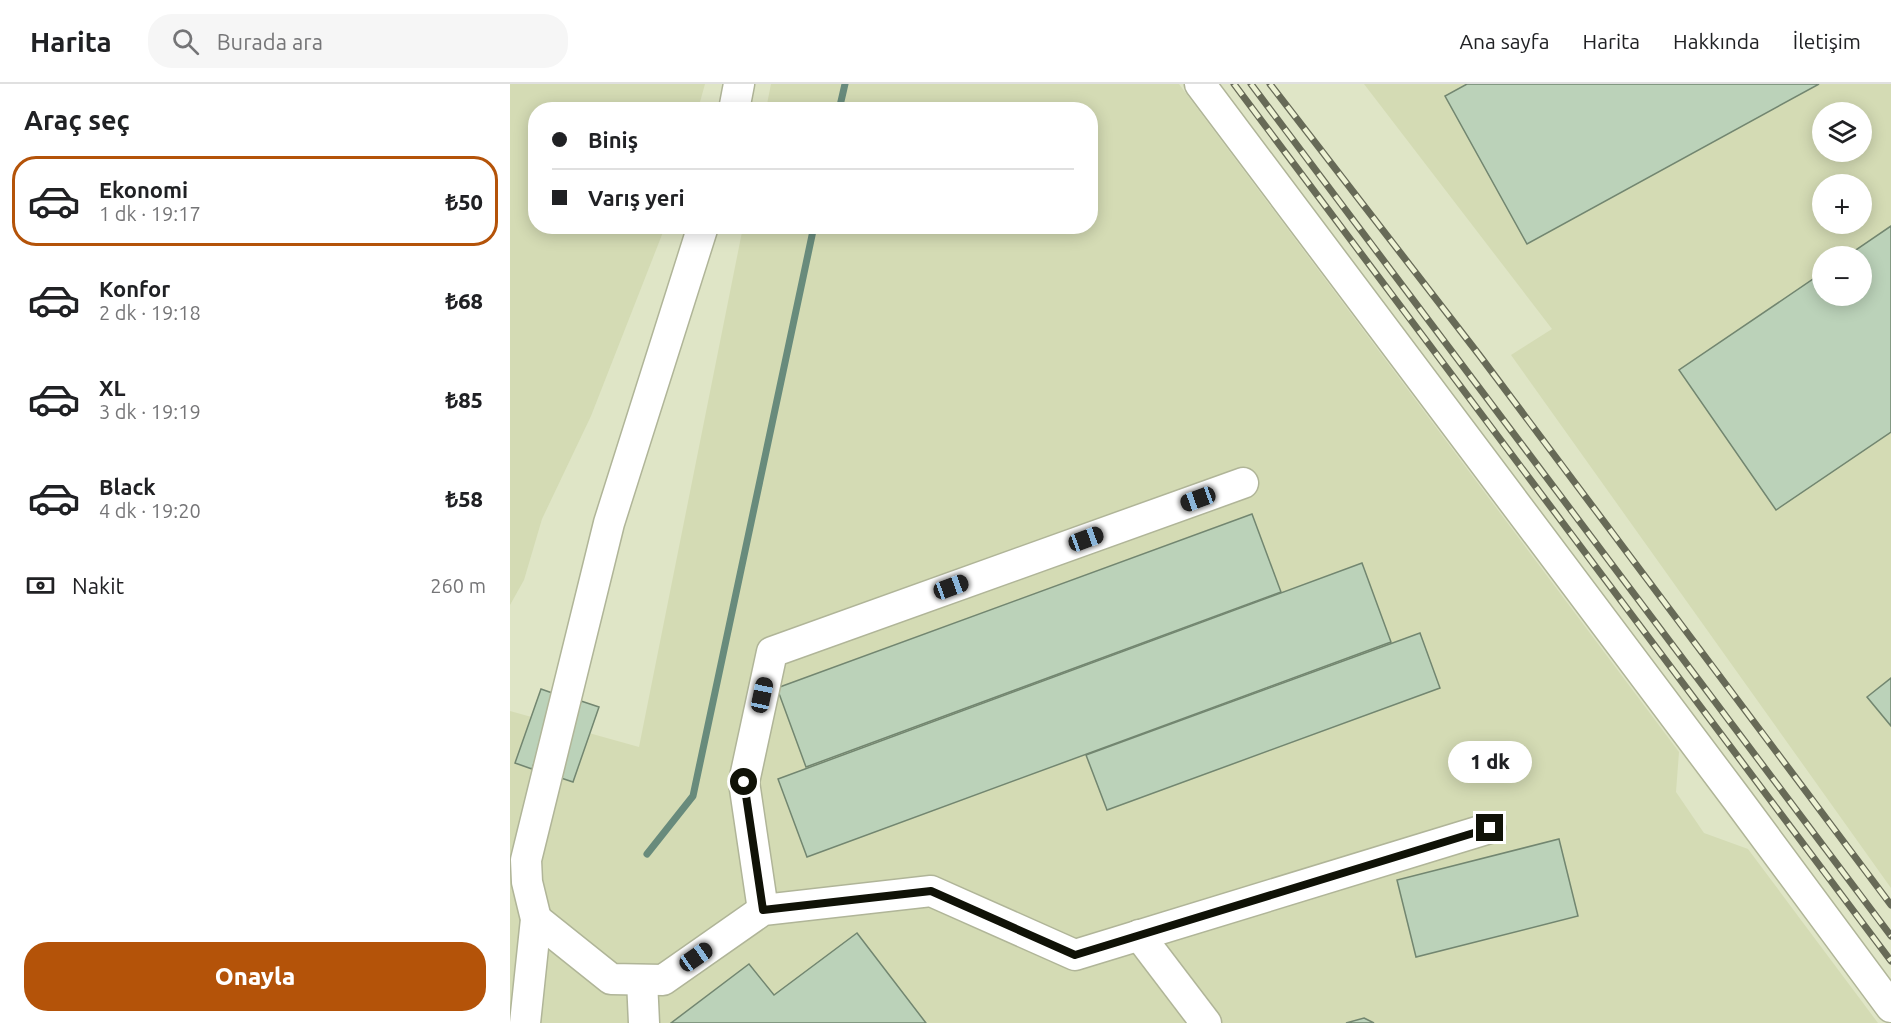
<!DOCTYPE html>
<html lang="tr">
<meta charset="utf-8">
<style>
:root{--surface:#fff;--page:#f6f6f6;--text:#202124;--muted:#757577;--line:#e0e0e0;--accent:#b45309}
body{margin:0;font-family:Ubuntu,sans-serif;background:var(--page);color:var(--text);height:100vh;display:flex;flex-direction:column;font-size:22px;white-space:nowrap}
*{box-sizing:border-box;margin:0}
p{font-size:20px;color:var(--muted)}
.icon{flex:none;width:33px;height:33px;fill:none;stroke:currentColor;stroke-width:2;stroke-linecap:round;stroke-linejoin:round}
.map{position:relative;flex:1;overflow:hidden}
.details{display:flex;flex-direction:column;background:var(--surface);width:510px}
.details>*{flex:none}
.hud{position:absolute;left:18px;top:18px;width:570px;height:132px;border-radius:24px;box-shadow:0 3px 15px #0003;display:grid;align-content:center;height:132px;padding:0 24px;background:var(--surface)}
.controls{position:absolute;left:1302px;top:18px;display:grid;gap:12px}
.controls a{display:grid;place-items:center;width:60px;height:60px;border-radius:50%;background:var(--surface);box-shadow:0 3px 15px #0003;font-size:30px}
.end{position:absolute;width:27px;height:27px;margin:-14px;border:8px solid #101207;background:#fff;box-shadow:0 0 0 3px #fff}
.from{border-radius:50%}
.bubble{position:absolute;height:42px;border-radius:21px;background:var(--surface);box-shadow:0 3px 15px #0003;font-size:20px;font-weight:800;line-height:42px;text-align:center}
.car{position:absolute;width:18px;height:36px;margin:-18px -9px;border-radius:8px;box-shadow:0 0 4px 2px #0007;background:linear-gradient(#222 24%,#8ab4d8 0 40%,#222 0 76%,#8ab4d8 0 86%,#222 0)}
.hud b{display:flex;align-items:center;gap:21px;height:57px;font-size:22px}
.hud b+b{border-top:2px solid var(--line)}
.hud i{width:15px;height:15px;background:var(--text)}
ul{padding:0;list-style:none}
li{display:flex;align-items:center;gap:18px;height:90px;margin:0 12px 9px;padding:0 12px;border:3px solid transparent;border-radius:24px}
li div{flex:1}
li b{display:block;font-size:22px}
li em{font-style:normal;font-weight:800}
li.selected{border-color:var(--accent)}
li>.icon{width:54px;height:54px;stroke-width:1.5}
h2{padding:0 24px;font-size:27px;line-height:72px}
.pay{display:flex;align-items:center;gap:15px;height:66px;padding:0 24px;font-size:22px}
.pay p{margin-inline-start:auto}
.cta{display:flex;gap:12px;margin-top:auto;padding:12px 24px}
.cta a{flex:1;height:69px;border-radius:24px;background:var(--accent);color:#fff;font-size:24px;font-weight:800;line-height:69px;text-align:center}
header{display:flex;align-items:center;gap:36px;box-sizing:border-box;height:84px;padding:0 30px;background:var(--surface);border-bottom:2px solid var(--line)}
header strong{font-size:28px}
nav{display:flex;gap:33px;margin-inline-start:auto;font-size:21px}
.search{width:420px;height:54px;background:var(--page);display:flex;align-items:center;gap:15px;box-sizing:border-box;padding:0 21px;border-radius:24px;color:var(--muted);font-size:22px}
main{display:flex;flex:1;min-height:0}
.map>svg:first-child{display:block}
.built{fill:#d4dbb4;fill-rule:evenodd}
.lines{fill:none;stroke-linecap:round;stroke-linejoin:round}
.stream{stroke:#688b7c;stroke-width:7}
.building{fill:#bbd2b9;stroke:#728670;stroke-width:1.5}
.minor-casing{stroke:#b0b598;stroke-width:33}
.minor{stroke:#fff;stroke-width:30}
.rail-casing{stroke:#676a57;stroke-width:7}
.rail{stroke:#edf2d3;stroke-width:4.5;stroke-dasharray:14;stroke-linecap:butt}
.route{stroke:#101207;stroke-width:8}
</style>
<header>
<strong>Harita</strong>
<div class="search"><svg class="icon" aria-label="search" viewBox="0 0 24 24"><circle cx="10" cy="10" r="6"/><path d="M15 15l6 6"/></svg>Burada ara</div>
<nav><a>Ana sayfa</a><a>Harita</a><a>Hakkında</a><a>İletişim</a></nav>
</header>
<main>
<section class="details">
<h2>Araç seç</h2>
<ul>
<li class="selected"><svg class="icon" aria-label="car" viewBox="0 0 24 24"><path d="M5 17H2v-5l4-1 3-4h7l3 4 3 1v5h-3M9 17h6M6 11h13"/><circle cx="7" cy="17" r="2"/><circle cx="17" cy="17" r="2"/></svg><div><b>Ekonomi</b><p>1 dk · 19:17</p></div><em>₺50</em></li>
<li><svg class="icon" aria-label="car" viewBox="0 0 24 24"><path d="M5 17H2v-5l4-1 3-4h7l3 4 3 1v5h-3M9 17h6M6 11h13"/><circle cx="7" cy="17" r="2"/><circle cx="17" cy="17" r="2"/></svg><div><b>Konfor</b><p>2 dk · 19:18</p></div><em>₺68</em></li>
<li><svg class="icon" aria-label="car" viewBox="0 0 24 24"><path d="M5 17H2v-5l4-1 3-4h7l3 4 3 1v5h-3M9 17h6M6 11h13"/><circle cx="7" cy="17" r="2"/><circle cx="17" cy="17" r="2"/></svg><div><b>XL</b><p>3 dk · 19:19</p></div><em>₺85</em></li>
<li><svg class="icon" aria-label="car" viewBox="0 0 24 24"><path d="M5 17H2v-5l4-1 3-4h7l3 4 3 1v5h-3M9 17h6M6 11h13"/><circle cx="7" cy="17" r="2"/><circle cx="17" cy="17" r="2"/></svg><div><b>Black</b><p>4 dk · 19:20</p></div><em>₺58</em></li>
</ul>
<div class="pay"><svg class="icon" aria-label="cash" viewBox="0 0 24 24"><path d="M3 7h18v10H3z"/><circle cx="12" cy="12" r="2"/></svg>Nakit<p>260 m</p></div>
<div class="cta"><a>Onayla</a></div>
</section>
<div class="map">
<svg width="1381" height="939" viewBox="0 0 1381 939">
<rect width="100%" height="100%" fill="#dfe5c6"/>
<!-- built -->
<g class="built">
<path d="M0,0H195L188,25L26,26V142L155,143L81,332L32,435L14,496L0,521Z"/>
<path d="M261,0H669L1169,668L1166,708L1194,749L1238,765L1368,939H0V627L129,663L233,143L580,142V26L256,25Z"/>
<path d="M854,0H1381V804L1001,271L1042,245ZM1312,28H1352V68H1312ZM1312,100H1352V140H1312ZM1312,172H1352V212H1312Z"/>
</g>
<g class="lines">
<!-- stream -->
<g class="stream">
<path d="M329,26L335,0"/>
<path d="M137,770L183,712L304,142"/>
</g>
</g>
<!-- building -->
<g class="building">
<path d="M957,0H1309L1017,160L935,12Z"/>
<path d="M1381,142V348L1266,426L1169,286L1312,189V212H1352V172H1337Z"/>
<path d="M742,430L771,508L296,683L267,604Z"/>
<path d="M852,479L881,558L297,773L268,695Z"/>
<path d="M910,549L930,604L597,726L576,671Z"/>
<path d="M1381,594V642L1357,613Z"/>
<path d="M31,605L48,611L22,685L5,679Z"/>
<path d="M71,617L89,623L63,698L45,692Z"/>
<path d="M1049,755L1068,832L906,873L887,796Z"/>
<path d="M347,849L416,939H161L239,880L264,911Z"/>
<path d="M854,934L864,939H836Z"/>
</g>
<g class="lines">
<!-- minor casing -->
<g class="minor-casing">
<g id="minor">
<path d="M690,0L1227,715L1381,923"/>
<path d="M224,26L229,0"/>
<path d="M253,826L234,698L262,568L733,399"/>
<path d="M26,835L101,895L153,896L253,826L421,807L565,871L980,744"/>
<path d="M629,851L696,939"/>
<path d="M132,896L134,939"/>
<path d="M15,939L26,835L17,798L16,776L99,439L193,142"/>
</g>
</g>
<!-- minor -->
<use href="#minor" class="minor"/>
<!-- rail casing -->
<g class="rail-casing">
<g id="rail">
<path d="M724,0L1381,877"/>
<path d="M741,0L1381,852"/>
<path d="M760,0L970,272L1381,821"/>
</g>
</g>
<!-- rail -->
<use href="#rail" class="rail"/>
</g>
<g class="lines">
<!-- route -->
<path class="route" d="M234,698L253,826L421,807L565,871L980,744"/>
</g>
</svg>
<div class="controls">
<a><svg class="icon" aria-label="layers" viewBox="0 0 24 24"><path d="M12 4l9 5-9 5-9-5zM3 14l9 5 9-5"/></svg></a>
<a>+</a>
<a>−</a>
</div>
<i class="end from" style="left:234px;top:698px"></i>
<i class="end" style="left:980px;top:744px"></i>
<div class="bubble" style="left:938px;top:657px;width:84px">1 dk</div>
<i class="car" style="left:688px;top:415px;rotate:250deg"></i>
<i class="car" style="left:576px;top:455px;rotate:70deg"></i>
<i class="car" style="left:441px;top:503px;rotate:70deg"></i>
<i class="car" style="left:252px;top:611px;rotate:12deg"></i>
<i class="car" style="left:186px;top:873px;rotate:55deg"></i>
<div class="hud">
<b><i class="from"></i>Biniş</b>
<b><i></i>Varış yeri</b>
</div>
</div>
</main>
